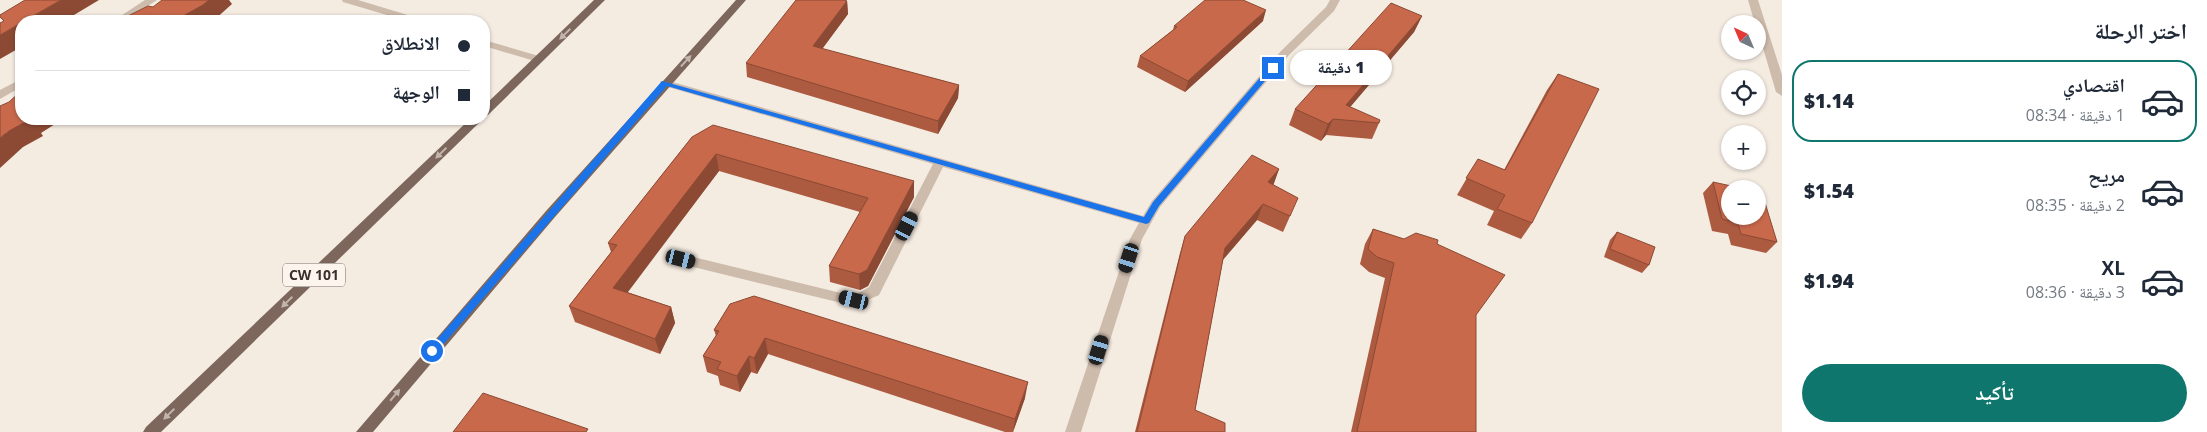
<!DOCTYPE html>
<html lang="ar">
<meta charset="utf-8">
<style>
:root{--surface:#fff;--page:#f2f2f3;--text:#1f2937;--muted:#747a83;--line:#e0e1e3;--accent:#0f766e}
body{margin:0;font-family:"Open Sans","Noto Naskh Arabic",sans-serif;background:var(--page);color:var(--text);direction:rtl;height:100vh;display:flex;flex-direction:column;font-size:19px;white-space:nowrap}
*{box-sizing:border-box;margin:0}
p{font-size:16px;color:var(--muted)}
.icon{flex:none;width:28px;height:28px;fill:none;stroke:currentColor;stroke-width:2;stroke-linecap:round;stroke-linejoin:round}
.map{position:relative;flex:1;overflow:hidden;direction:ltr}
.details{display:flex;flex-direction:column;background:var(--surface);width:425px}
.details>*{flex:none}
.guide{position:absolute;left:15px;top:15px;width:475px;height:110px;border-radius:20px;box-shadow:0 1px 4px #0004;direction:rtl;display:grid;align-content:center;height:110px;padding:0 20px;background:var(--surface)}
.needle{width:32px;rotate:316deg}
.tools{position:absolute;left:1721px;top:15px;display:grid;gap:10px}
.tools a{display:grid;place-items:center;width:45px;height:45px;border-radius:50%;background:var(--surface);box-shadow:0 1px 4px #0004;font-size:25px}
.end{position:absolute;width:22px;height:22px;margin:-11px;border:6px solid #1a73e8;background:#fff;box-shadow:0 0 0 2px #fff}
.from{border-radius:50%}
.bubble{position:absolute;height:35px;border-radius:18px;background:var(--surface);box-shadow:0 1px 4px #0004;font-size:16px;font-weight:800;line-height:35px;text-align:center;direction:rtl}
.car{position:absolute;width:15px;height:30px;margin:-15px -8px;border-radius:6px;box-shadow:0 0 4px 1px #0007;background:linear-gradient(#222 24%,#8ab4d8 0 40%,#222 0 76%,#8ab4d8 0 86%,#222 0)}
.guide b{display:flex;align-items:center;gap:18px;height:48px;font-size:19px}
.guide b+b{border-top:1px solid var(--line)}
.guide i{width:12px;height:12px;background:var(--text)}
ul{padding:0;list-style:none}
li{display:flex;align-items:center;gap:15px;height:82px;margin:0 10px 8px;padding:0 10px;border:2px solid transparent;border-radius:20px}
li div{flex:1}
li b{display:block;font-size:19px}
li em{font-style:normal;font-weight:800}
li.active{border-color:var(--accent)}
li>.icon{width:45px;height:45px;stroke-width:1.5}
h2{padding:0 20px;font-size:22px;line-height:60px}
.button{display:flex;gap:10px;margin-top:auto;padding:10px 20px}
.button a{flex:1;height:58px;border-radius:30px;background:var(--accent);color:#fff;font-size:20px;font-weight:800;line-height:58px;text-align:center}
main{display:flex;flex:1;min-height:0}
.map>svg:first-child{display:block}
.lines{fill:none;stroke-linecap:round;stroke-linejoin:round}
.minor{fill:#cdbbac;fill-rule:evenodd}
.major{fill:#7d675c;fill-rule:evenodd}
.wall{fill:#ac5a40}
.shaded-wall{fill:#8c4a34}
.building{fill:#c8694b;stroke:#8c4a34}
.oneway{fill:#c2b5ac}
.route{fill:#1a73e8}
.labels{text-anchor:middle;stroke-width:4;stroke-linejoin:round;paint-order:stroke}
.shield{fill:#fbf5ee;stroke:#756b66;stroke-width:1}
.shield-label{font-size:14px;font-weight:bold;fill:#3b302b}
</style>
<main>
<section class="details">
<h2>اختر الرحلة</h2>
<ul>
<li class="active"><svg class="icon" aria-label="car" viewBox="0 0 24 24"><path d="M5 17H2v-5l4-1 3-4h7l3 4 3 1v5h-3M9 17h6M6 11h13"/><circle cx="7" cy="17" r="2"/><circle cx="17" cy="17" r="2"/></svg><div><b>اقتصادي</b><p>1 دقيقة · 08:34</p></div><em>$1.14</em></li>
<li><svg class="icon" aria-label="car" viewBox="0 0 24 24"><path d="M5 17H2v-5l4-1 3-4h7l3 4 3 1v5h-3M9 17h6M6 11h13"/><circle cx="7" cy="17" r="2"/><circle cx="17" cy="17" r="2"/></svg><div><b>مريح</b><p>2 دقيقة · 08:35</p></div><em>$1.54</em></li>
<li><svg class="icon" aria-label="car" viewBox="0 0 24 24"><path d="M5 17H2v-5l4-1 3-4h7l3 4 3 1v5h-3M9 17h6M6 11h13"/><circle cx="7" cy="17" r="2"/><circle cx="17" cy="17" r="2"/></svg><div><b>XL</b><p>3 دقيقة · 08:36</p></div><em>$1.94</em></li>
</ul>
<div class="button"><a>تأكيد</a></div>
</section>
<div class="map">
<svg width="1782" height="432" viewBox="0 0 1782 432">
<rect width="100%" height="100%" fill="#f4ebe1"/>
<g class="lines">
<!-- minor -->
<g class="minor">
<path d="M145,0H157L125,21H113Z"/>
<path d="M342,0H358L421,19L422,21H407L343,2Z"/>
<path d="M1330,0H1340L1334,11L1289,55L1160,207L1142,239L1081,432H1065L1130,239L1139,223L943,167L879,295L854,306L681,264L676,262L674,259L676,256L681,254L853,296L869,287L933,164L661,85L660,83L661,81H669L1143,216L1152,201L1281,51L1326,7Z"/>
<path d="M1748,0H1758L1782,75V96L1776,92L1758,31V24H1755Z"/>
<path d="M484,40L542,57L543,59L538,62L484,46Z"/>
<path d="M21,79V87L0,99V90Z"/>
</g>
<!-- major -->
<g class="major">
<path d="M594,0H605L488,115L484,116V106Z"/>
<path d="M736,0H746L555,217L373,432H356L546,211Z"/>
<path d="M470,119H483L161,432H143L146,427Z"/>
</g>
</g>
<!-- wall -->
<g class="wall">
<path d="M847,1L848,14L822,49L959,85L958,98L938,134L747,77L746,63Z"/>
<path d="M1422,16L1414,32L1350,107L1379,123L1372,139L1326,135L1321,141L1289,125L1295,109Z"/>
<path d="M1263,21L1185,92L1137,67L1140,56L1173,30L1174,26Z"/>
<path d="M1558,74L1532,223L1521,239L1487,225L1494,211L1457,195L1478,159L1504,170L1547,90Z"/>
<path d="M692,137L914,181V197L868,286L860,290L830,282L829,266L860,212L719,171L627,292L671,307L675,323L660,354L575,322L569,306L611,252L608,243Z"/>
<path d="M1279,169L1273,185L1291,214L1283,232L1257,220L1223,260L1195,410L1225,432H1135L1180,253L1185,236Z"/>
<path d="M1713,182L1777,242L1766,253L1731,245L1728,234L1712,231L1703,193Z"/>
<path d="M1373,229L1404,239L1437,244L1476,316V432H1351L1385,278L1369,272L1360,264L1365,244Z"/>
<path d="M1617,232L1649,265L1642,273L1604,257L1610,240Z"/>
<path d="M730,304L1025,398L1013,432H1005L768,354L757,374L751,372L740,392L720,385L718,376L707,372L703,356L716,336L714,330Z"/>
</g>
<!-- shaded-wall -->
<g class="shaded-wall">
<path d="M61,0H99L64,21H24Z"/>
<path d="M209,0H229L232,4L213,21H174Z"/>
<path d="M847,1L848,14L814,60L813,46Z"/>
<path d="M1266,10L1263,21L1185,92L1188,81Z"/>
<path d="M1422,16L1414,32L1340,119L1346,105Z"/>
<path d="M21,23V47L0,59V35Z"/>
<path d="M959,85L958,98L938,134V121Z"/>
<path d="M26,119H63L41,133L43,136L23,147L0,168V138L9,131Z"/>
<path d="M1333,119L1326,135L1321,141L1328,124Z"/>
<path d="M716,154L719,171L619,304L613,288Z"/>
<path d="M1279,169L1273,186L1268,182Z"/>
<path d="M914,181V197L868,286L860,290L859,274Z"/>
<path d="M1263,204L1257,220L1219,264L1225,248Z"/>
<path d="M671,307L675,323L660,354L655,339Z"/>
<path d="M765,338L768,354L757,374L754,358Z"/>
<path d="M749,356L751,372L740,392L737,376Z"/>
<path d="M1028,382L1025,398L1013,432L1015,419Z"/>
</g>
<!-- building -->
<g class="building">
<path d="M25,0H61L24,21H21V23L0,35V23L4,21L0,17V15Z"/>
<path d="M162,0H209L203,5L174,21H121L126,17L148,6L153,7Z"/>
<path d="M796,0H844L847,1L813,46L959,85L938,121L746,63Z"/>
<path d="M1205,0H1243L1266,10L1188,81L1140,56L1177,27L1174,26Z"/>
<path d="M1391,3L1422,16L1346,105L1380,120L1379,123L1333,119L1328,124L1295,109Z"/>
<path d="M1558,74L1599,89L1532,223L1497,209L1505,195L1466,178L1478,159L1505,170Z"/>
<path d="M21,91V119H27L29,120L9,131L0,138V106L9,102Z"/>
<path d="M713,125L914,181L867,270L859,274L829,266L868,198L716,154L613,288L671,307L655,339L569,306L617,245L608,243L692,137Z"/>
<path d="M1252,155L1279,169L1268,182L1298,198L1290,216L1263,204L1225,248L1195,410L1225,423V432H1137L1185,236Z"/>
<path d="M1713,182L1745,189H1730V216H1758V192L1762,193L1777,242L1741,234L1738,223L1722,219Z"/>
<path d="M1373,229L1404,239L1416,233L1438,240L1437,244L1505,275L1476,315V432H1357L1394,263L1377,257L1368,249Z"/>
<path d="M1617,232L1655,247L1649,265L1610,249Z"/>
<path d="M754,296L1028,382L1015,419L765,338L754,358L749,356L737,376L717,369L721,362L703,356L719,331L714,330L730,304Z"/>
<path d="M483,393L588,429L586,432H453Z"/>
</g>
<!-- one-way arrows -->
<defs><path id="oneway-solid" d="M-6-.8H1V-3.2L6.5 0L1 3.2V.8H-6Z" transform="scale(1.25)"/></defs>
<g class="oneway">
<use href="#oneway-solid" transform="translate(565 34) rotate(136)"/>
<use href="#oneway-solid" transform="translate(686 61) rotate(-47)"/>
<use href="#oneway-solid" transform="translate(441 153) rotate(136)"/>
<use href="#oneway-solid" transform="translate(287 302) rotate(136)"/>
<use href="#oneway-solid" transform="translate(395 395) rotate(-50)"/>
<use href="#oneway-solid" transform="translate(169 414) rotate(136)"/>
</g>
<!-- route -->
<path class="route" d="M1270,66L1276,68L1159,206L1149,223L1146,224L667,86L435,354L432,355L427,351L662,81L1144,217L1153,202Z"/>
<g class="labels">
<!-- shield labels -->
<rect class="shield" x="283" y="263.5" width="62" height="23" rx="4"/>
<g class="shield-label">
<text x="314" y="280">CW 101</text>
</g>
</g>
</svg>
<div class="tools">
<a><svg class="needle" viewBox="-14 -14 28 28"><path d="M0-13l5 13h-10z" fill="#e53935"/><path d="M0 13l5-13h-10z" fill="#747a83"/></svg></a>
<a><svg class="icon" aria-label="locate" viewBox="0 0 24 24"><circle cx="12" cy="12" r="6"/><path d="M12 2v4M12 18v4M2 12h4M18 12h4"/></svg></a>
<a>+</a>
<a>−</a>
</div>
<i class="end from" style="left:432px;top:351px"></i>
<i class="end" style="left:1273px;top:68px"></i>
<div class="bubble" style="left:1290px;top:50px;width:102px">1 دقيقة</div>
<i class="car" style="left:907px;top:226px;rotate:27deg"></i>
<i class="car" style="left:1129px;top:258px;rotate:198deg"></i>
<i class="car" style="left:681px;top:259px;rotate:104deg"></i>
<i class="car" style="left:854px;top:300px;rotate:284deg"></i>
<i class="car" style="left:1099px;top:350px;rotate:17deg"></i>
<div class="guide">
<b><i class="from"></i>الانطلاق</b>
<b><i></i>الوجهة</b>
</div>
</div>
</main>
